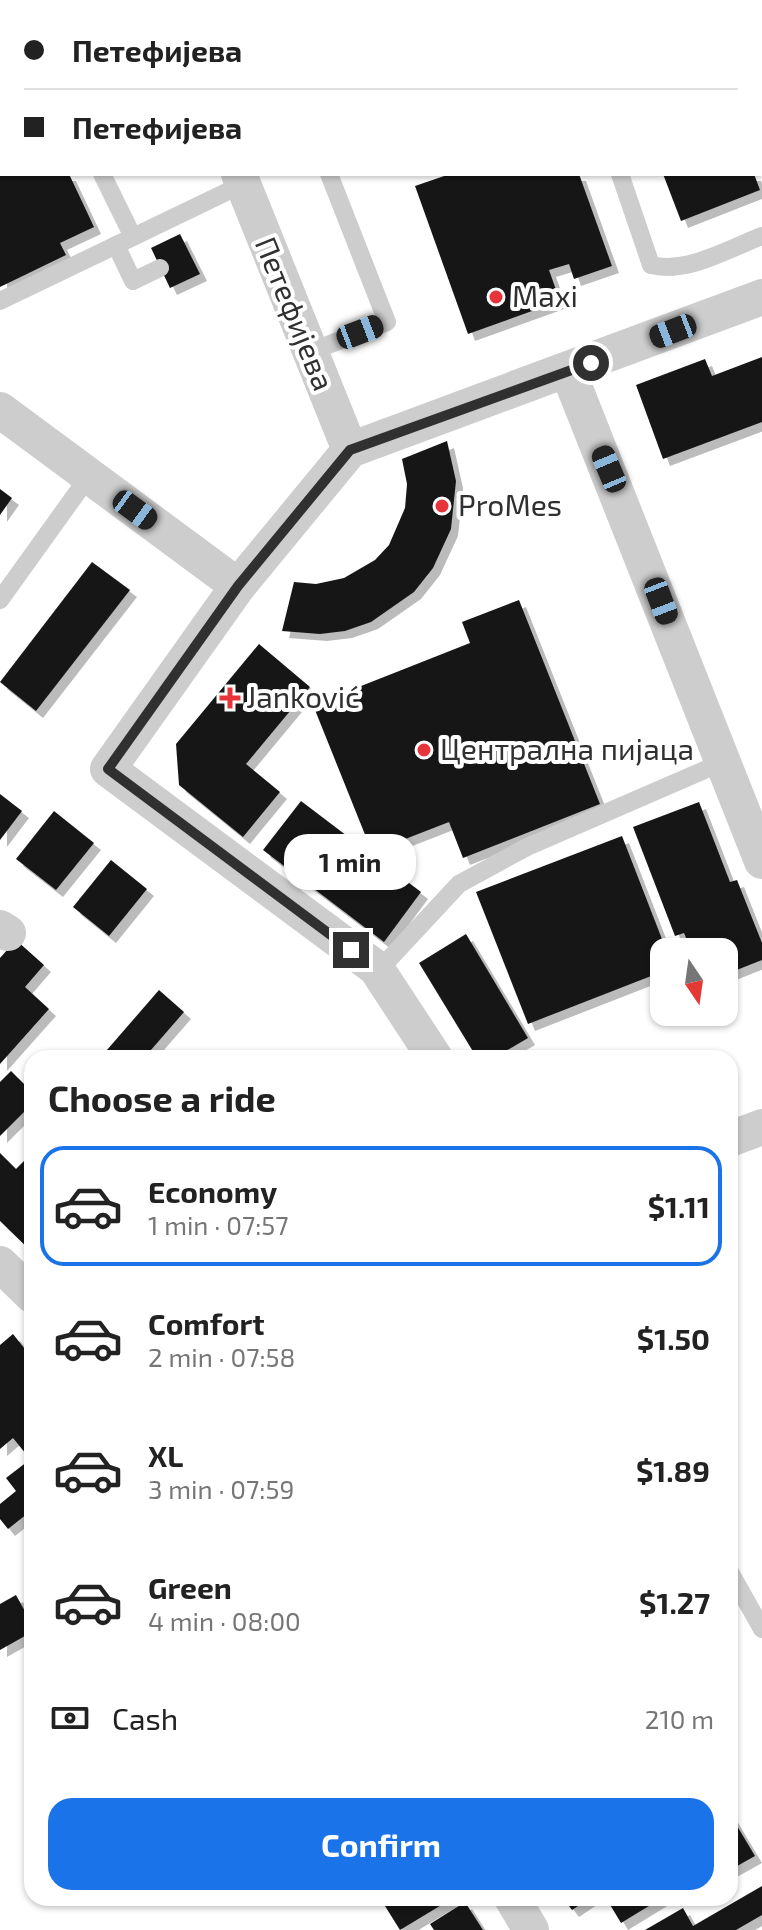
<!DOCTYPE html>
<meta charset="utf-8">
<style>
:root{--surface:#fff;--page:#f6f6f6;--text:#222;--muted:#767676;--line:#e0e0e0;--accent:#1a73e8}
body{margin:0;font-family:"Exo 2",sans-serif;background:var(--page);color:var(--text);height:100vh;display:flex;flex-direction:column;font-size:30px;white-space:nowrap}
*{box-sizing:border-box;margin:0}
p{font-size:26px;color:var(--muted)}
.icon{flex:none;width:44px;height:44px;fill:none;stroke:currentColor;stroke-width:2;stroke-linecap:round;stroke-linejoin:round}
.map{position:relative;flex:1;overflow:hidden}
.sheet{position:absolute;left:24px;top:1050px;width:714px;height:856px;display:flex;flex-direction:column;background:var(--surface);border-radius:24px;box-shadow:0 2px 6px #0004}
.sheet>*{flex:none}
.top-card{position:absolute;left:0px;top:0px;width:762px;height:176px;box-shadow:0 2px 6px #0004;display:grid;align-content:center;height:176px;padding:0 24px;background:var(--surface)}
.needle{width:52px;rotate:167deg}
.fabs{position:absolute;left:650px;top:938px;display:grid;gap:16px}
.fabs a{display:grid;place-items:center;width:88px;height:88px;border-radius:16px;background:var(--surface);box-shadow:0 2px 6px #0004;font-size:40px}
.end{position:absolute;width:36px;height:36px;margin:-18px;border:10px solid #303030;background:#fff;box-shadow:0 0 0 4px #fff}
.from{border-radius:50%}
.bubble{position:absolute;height:56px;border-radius:24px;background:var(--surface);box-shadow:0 2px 6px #0004;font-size:26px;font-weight:700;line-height:56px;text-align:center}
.car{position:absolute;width:24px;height:48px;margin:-24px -12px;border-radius:10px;box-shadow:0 0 6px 2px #0007;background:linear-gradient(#222 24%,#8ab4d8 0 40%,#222 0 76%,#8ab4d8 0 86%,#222 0)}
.top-card b{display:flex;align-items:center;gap:28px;height:76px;font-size:30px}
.top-card b+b{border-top:2px solid var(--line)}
.top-card i{width:20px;height:20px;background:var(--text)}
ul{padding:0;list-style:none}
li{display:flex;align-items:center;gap:24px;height:120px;margin:0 16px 12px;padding:0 8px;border:4px solid transparent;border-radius:24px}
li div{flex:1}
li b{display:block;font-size:30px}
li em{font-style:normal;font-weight:700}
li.active{border-color:var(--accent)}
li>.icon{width:72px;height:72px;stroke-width:1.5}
h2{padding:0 24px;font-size:36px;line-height:96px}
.pay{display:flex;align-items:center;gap:20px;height:88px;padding:0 24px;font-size:30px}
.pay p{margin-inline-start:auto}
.cta{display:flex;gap:16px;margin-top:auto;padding:16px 24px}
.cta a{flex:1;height:92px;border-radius:24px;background:var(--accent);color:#fff;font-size:32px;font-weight:700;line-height:92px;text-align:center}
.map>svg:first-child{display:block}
.building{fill:#171717;filter:url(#shadow)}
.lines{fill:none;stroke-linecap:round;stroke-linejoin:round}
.path{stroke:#cdcdcd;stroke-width:5;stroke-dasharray:4 4;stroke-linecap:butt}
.service{stroke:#cdcdcd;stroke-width:18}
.minor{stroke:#cdcdcd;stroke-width:36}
.secondary{stroke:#bababa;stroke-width:44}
.route{stroke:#303030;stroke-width:10}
.poi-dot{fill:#e6343a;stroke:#fff;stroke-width:3}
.labels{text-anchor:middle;stroke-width:8;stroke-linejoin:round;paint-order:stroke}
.poi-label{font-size:30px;fill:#303030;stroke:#fff;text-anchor:start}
.street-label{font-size:30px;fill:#303030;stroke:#fff}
</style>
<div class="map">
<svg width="762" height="1930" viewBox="0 0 762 1930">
<defs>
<filter id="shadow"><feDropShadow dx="7" dy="7" stdDeviation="0" flood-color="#0004"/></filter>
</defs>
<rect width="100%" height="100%" fill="#fff"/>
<!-- building -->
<g class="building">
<path d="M0,174H69L94,227L60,243L66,255L0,287Z"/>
<path d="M450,174H579L612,266L574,279L569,264L549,270L560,301L468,334L415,186Z"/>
<path d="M663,174H754L760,190L681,221Z"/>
<path d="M180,234L200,274L170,288L151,248Z"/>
<path d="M762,357V422L663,459L636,385L705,359L712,376Z"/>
<path d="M447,441L456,481L451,529L433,568L414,592L371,622L345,631L320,634L282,631L294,582L316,584L344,578L375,560L389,545L405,508L407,484L402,459Z"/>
<path d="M0,489L12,498L0,515Z"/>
<path d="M92,562L130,590L36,711L0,682Z"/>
<path d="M519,600L600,804L463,858L449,822L372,852L313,705L470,643L462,622Z"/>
<path d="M259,644L310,687L246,764L280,792L243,837L179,785L176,744Z"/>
<path d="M0,794L22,811L0,840Z"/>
<path d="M301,801L421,892L384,942L263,850Z"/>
<path d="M699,802L730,882L737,880L762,943V960L724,975V952H692L684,933L675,936L633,827Z"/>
<path d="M54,811L94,843L56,890L16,859Z"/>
<path d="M622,836L667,952L664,971L528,1024L476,892Z"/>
<path d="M111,860L147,889L109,936L73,907Z"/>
<path d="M466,934L528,1038L494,1058H477L419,963Z"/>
<path d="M16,940L44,965L25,987L49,1009L0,1064V958Z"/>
<path d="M159,990L184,1012L144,1058H100Z"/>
<path d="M11,1071L32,1092V1104L0,1136V1082Z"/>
<path d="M0,1153L16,1169L32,1153V1252L0,1221Z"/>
<path d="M13,1334L32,1358V1449L26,1454L13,1438L0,1449V1345Z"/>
<path d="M32,1458V1510L8,1529L0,1519V1504L16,1491L6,1478Z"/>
<path d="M16,1595L32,1624V1632L0,1650V1604Z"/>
<path d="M730,1814L755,1856L730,1870Z"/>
<path d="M762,1886V1915L736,1930H645L683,1908L693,1926Z"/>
<path d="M380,1898H453L400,1930Z"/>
<path d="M563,1898H590L572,1910Z"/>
<path d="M606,1898H662L621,1923Z"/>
<path d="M465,1902L483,1930H434L430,1924Z"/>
</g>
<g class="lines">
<!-- path -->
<path class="path" d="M0,75L2,74"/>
<!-- service -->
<g class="service">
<path d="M445,2L450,0"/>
<path d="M0,119L2,118"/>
<path d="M102,174L133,237"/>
<path d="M620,174L651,265C687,274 728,249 762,236"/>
<path d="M116,245L133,281L160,268"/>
<path d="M0,301L241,185"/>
<path d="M310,352L387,322L329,174"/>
<path d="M0,600L89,476"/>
<path d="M378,971L459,884L527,847L723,762"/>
<path d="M730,1572L762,1629"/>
</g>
<!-- minor -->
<g class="minor">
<path d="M137,0L140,2"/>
<path d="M194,0V2"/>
<path d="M239,174L350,450"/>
<path d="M568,371L762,861"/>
<path d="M0,410L238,586"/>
<path d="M0,928L8,933"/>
<path d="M435,1058L376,968L108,769L238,586L350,450L762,297"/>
<path d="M730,1139L762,1127"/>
<path d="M0,1264L32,1295"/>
<path d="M512,1898L531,1930"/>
</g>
<!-- secondary -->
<g class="secondary">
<path d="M49,2L54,0"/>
<path d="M0,24L2,23"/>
</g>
</g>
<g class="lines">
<!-- route -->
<path class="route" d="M351,950L108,769L238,586L350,450L591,363"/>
</g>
<!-- markers -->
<g class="poi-dot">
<circle cx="496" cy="297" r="8"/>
<circle cx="442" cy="506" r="8"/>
<path d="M226 686h8v8h8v8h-8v8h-8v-8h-8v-8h8z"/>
<circle cx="424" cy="750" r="8"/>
</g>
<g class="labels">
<!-- poi labels -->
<g class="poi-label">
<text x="512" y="307">Maxi</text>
<text x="458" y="516">ProMes</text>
<text x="246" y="708">Janković</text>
<text x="440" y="760">Централна пијаца</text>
</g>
<!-- street labels -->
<g class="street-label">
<text transform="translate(294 314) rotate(68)" y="10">Петефијева</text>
</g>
</g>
</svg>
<div class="fabs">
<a><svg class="needle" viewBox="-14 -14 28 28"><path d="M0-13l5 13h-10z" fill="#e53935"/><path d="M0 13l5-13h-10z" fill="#767676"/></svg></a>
</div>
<i class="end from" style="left:591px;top:363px"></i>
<i class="end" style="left:351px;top:950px"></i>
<div class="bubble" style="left:284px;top:834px;width:132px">1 min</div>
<i class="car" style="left:673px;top:331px;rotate:249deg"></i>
<i class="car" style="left:360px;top:332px;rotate:69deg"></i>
<i class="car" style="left:609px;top:469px;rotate:337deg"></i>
<i class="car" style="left:135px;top:510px;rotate:126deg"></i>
<i class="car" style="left:661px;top:601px;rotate:159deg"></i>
<div class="top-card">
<b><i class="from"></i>Петефијева</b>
<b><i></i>Петефијева</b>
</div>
<section class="sheet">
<h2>Choose a ride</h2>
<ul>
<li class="active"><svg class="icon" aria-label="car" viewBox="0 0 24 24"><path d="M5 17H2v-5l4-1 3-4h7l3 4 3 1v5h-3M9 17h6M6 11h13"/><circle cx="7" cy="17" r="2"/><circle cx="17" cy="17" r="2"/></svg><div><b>Economy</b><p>1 min · 07:57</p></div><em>$1.11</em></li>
<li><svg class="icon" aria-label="car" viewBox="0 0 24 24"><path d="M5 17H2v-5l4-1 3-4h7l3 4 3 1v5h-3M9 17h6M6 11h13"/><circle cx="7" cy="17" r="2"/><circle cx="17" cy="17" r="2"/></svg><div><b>Comfort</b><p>2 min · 07:58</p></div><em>$1.50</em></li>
<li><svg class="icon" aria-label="car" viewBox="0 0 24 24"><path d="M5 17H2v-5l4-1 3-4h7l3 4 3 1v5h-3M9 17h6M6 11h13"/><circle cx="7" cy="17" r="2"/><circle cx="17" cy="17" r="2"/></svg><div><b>XL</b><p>3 min · 07:59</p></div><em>$1.89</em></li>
<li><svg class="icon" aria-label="car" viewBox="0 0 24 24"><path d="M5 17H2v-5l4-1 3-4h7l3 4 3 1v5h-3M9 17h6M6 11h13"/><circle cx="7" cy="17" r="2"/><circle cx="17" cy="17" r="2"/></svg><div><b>Green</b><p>4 min · 08:00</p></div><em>$1.27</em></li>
</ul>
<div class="pay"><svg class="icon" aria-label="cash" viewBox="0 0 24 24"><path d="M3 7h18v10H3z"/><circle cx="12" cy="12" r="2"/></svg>Cash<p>210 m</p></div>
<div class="cta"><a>Confirm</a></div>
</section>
</div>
